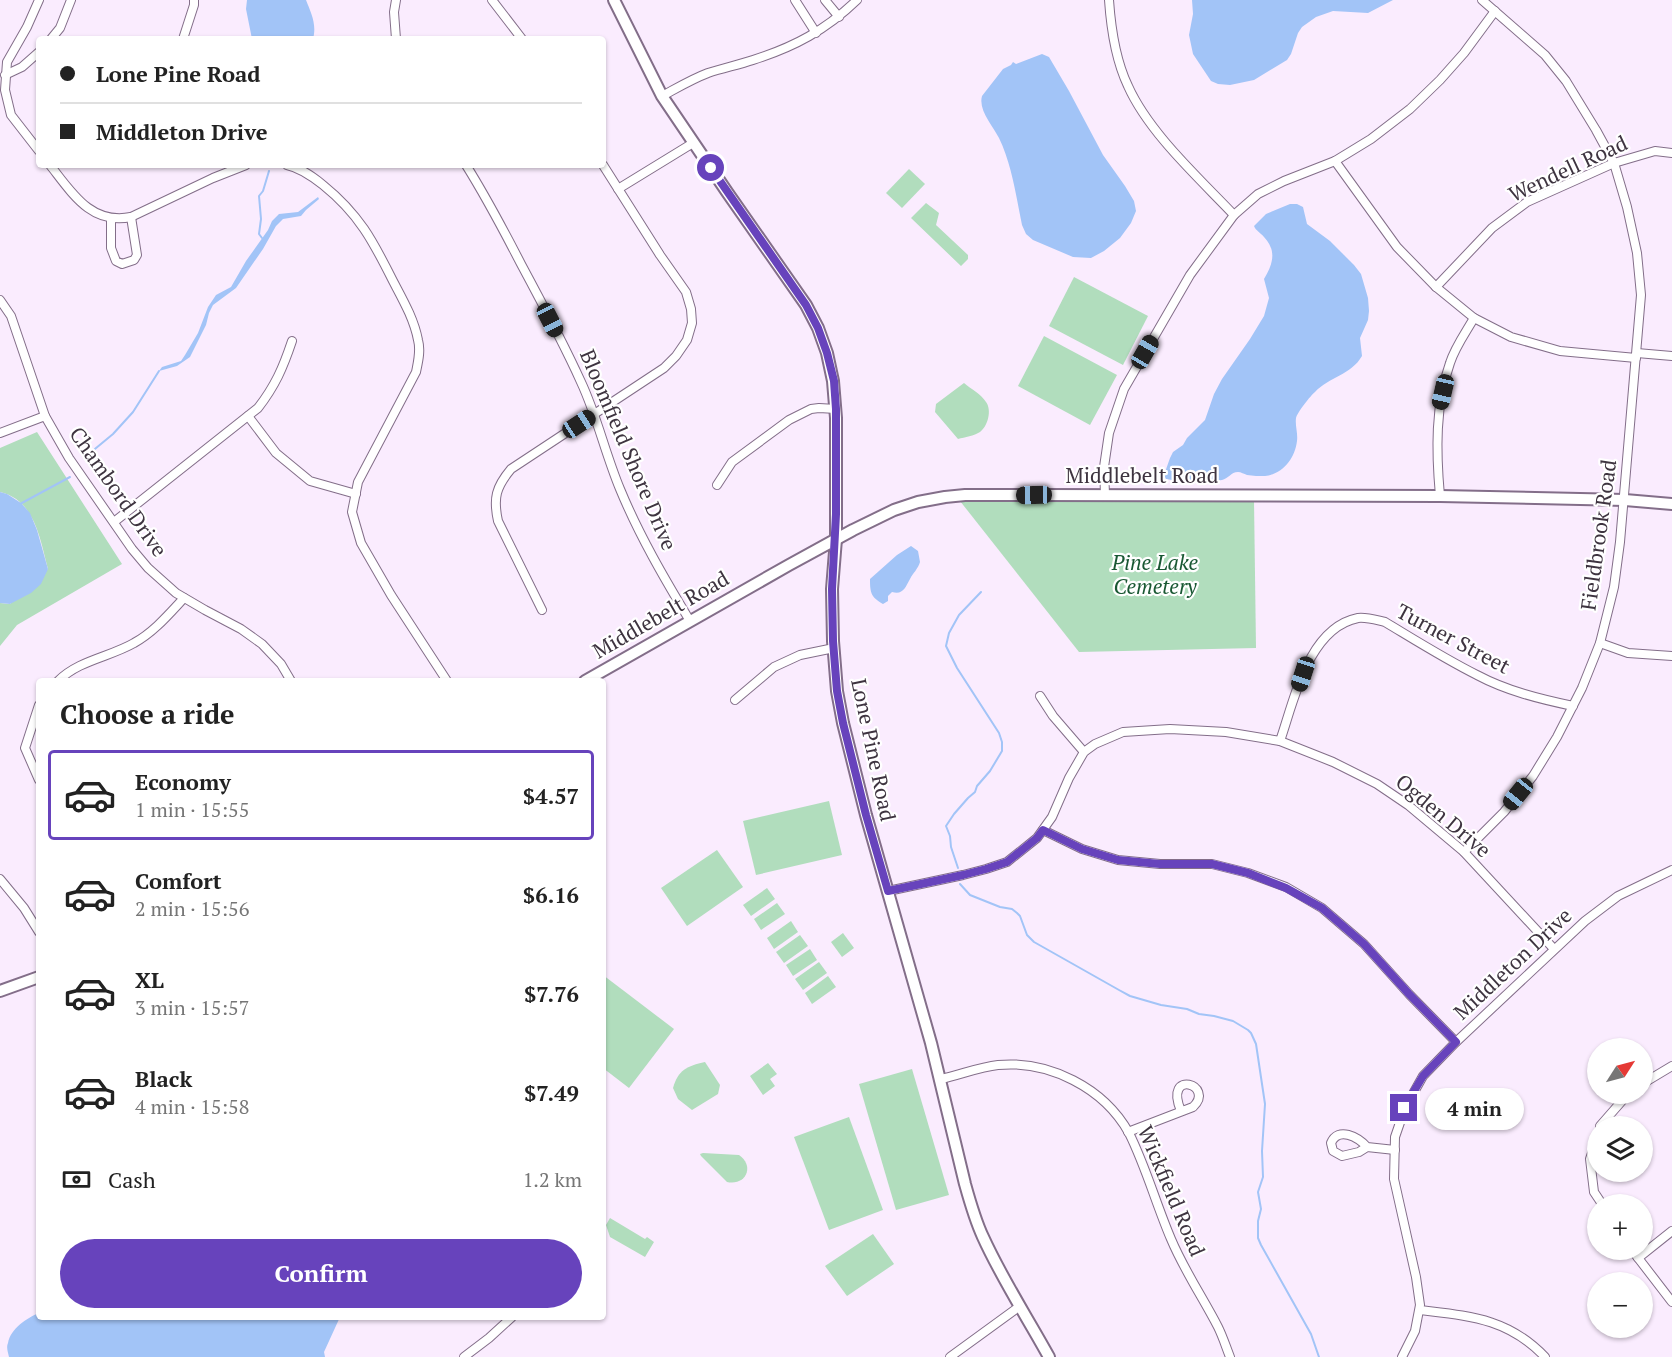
<!DOCTYPE html>
<meta charset="utf-8">
<style>
:root{--surface:#fff;--page:#f2f2f2;--text:#222;--muted:#767676;--line:#e0e0e0;--accent:#6743bc}
body{margin:0;font-family:"PT Serif",serif;background:var(--page);color:var(--text);height:100vh;display:flex;flex-direction:column;font-size:22px;white-space:nowrap}
*{box-sizing:border-box;margin:0}
p{font-size:20px;color:var(--muted)}
.icon{flex:none;width:33px;height:33px;fill:none;stroke:currentColor;stroke-width:2;stroke-linecap:round;stroke-linejoin:round}
.map{position:relative;flex:1;overflow:hidden}
.details{position:absolute;left:36px;top:678px;width:570px;height:642px;display:flex;flex-direction:column;background:var(--surface);border-radius:6px;box-shadow:0 2px 4px #0004}
.details>*{flex:none}
.banner{position:absolute;left:36px;top:36px;width:570px;height:132px;border-radius:6px;box-shadow:0 2px 4px #0004;display:grid;align-content:center;height:132px;padding:0 24px;background:var(--surface)}
.needle{width:39px;rotate:54deg}
.fabs{position:absolute;left:1587px;top:1038px;display:grid;gap:12px}
.fabs a{display:grid;place-items:center;width:66px;height:66px;border-radius:50%;background:var(--surface);box-shadow:0 2px 4px #0004;font-size:30px}
.end{position:absolute;width:27px;height:27px;margin:-14px;border:8px solid #6743bc;background:#fff;box-shadow:0 0 0 3px #fff}
.from{border-radius:50%}
.bubble{position:absolute;height:42px;border-radius:21px;background:var(--surface);box-shadow:0 2px 4px #0004;font-size:20px;font-weight:700;line-height:42px;text-align:center}
.car{position:absolute;width:18px;height:36px;margin:-18px -9px;border-radius:8px;box-shadow:0 0 4px 2px #0007;background:linear-gradient(#222 24%,#8ab4d8 0 40%,#222 0 76%,#8ab4d8 0 86%,#222 0)}
.banner b{display:flex;align-items:center;gap:21px;height:57px;font-size:22px}
.banner b+b{border-top:2px solid var(--line)}
.banner i{width:15px;height:15px;background:var(--text)}
ul{padding:0;list-style:none}
li{display:flex;align-items:center;gap:18px;height:90px;margin:0 12px 9px;padding:0 12px;border:3px solid transparent;border-radius:6px}
li div{flex:1}
li b{display:block;font-size:22px}
li em{font-style:normal;font-weight:700}
li.selected{border-color:var(--accent)}
li>.icon{width:54px;height:54px;stroke-width:1.5}
h2{padding:0 24px;font-size:27px;line-height:72px}
.pay{display:flex;align-items:center;gap:15px;height:66px;padding:0 24px;font-size:22px}
.pay p{margin-inline-start:auto}
.primary-button{display:flex;gap:12px;margin-top:auto;padding:12px 24px}
.primary-button a{flex:1;height:69px;border-radius:36px;background:var(--accent);color:#fff;font-size:24px;font-weight:700;line-height:69px;text-align:center}
.map>svg:first-child{display:block}
.green{fill:#b1ddbd}
.water{fill:#a2c4f7}
.lines{fill:none;stroke-linecap:round;stroke-linejoin:round}
.stream{stroke:#a2c4f7;stroke-width:2}
.street-casing{stroke:#836e89;stroke-width:10}
.secondary-casing{stroke:#836e89;stroke-width:14}
.street{stroke:#fff;stroke-width:8}
.secondary{stroke:#fff;stroke-width:10}
.route{stroke:#6743bc;stroke-width:8}
.labels{text-anchor:middle;stroke-width:4.5;stroke-linejoin:round;paint-order:stroke}
.street-label{font-size:21px;fill:#3e3440;stroke:#fff}
.park-label{font-size:21px;font-style:italic;fill:#195833;stroke:#fff}
</style>
<div class="map">
<svg width="1672" height="1357" viewBox="0 0 1672 1357">
<rect width="100%" height="100%" fill="#faecfe"/>
<!-- green -->
<g class="green">
<path d="M909,169L925,184L902,208L886,193Z"/>
<path d="M926,203L939,213L936,225L968,255V259L961,266L911,218Z"/>
<path d="M1074,277L1148,316L1123,365L1049,326Z"/>
<path d="M1044,336L1117,375L1090,425L1018,386Z"/>
<path d="M964,383C971,389 981,394 986,402C992,410 988,426 980,432C974,436 965,437 958,439L935,412L936,404Z"/>
<path d="M37,432L122,564L17,625L0,646V603L10,604L48,569C40,539 35,500 0,492V448Z"/>
<path d="M1254,500L1256,648L1079,652L960,501Z"/>
<path d="M829,801L842,855L756,875L743,821Z"/>
<path d="M717,850L743,887L687,926L661,888Z"/>
<path d="M767,888L775,899L751,916L743,905Z"/>
<path d="M777,903L785,914L761,930L754,919Z"/>
<path d="M791,921L798,932L774,949L767,938Z"/>
<path d="M843,933L854,948L842,957L831,942Z"/>
<path d="M800,935L808,946L784,963L776,952Z"/>
<path d="M810,949L817,960L793,976L786,965Z"/>
<path d="M819,962L827,973L803,990L795,979Z"/>
<path d="M603,975L674,1029L629,1088L603,1068Z"/>
<path d="M828,976L836,987L812,1004L805,993Z"/>
<path d="M705,1062L720,1085L718,1094L692,1110L678,1099L673,1088C678,1070 687,1066 705,1062Z"/>
<path d="M768,1063L777,1074L770,1079L775,1086L763,1095L750,1076Z"/>
<path d="M912,1069L949,1195L896,1210L859,1084Z"/>
<path d="M849,1117L883,1210L829,1230L794,1137Z"/>
<path d="M703,1153L739,1155C755,1166 746,1186 727,1182L701,1156L700,1154Z"/>
<path d="M610,1218L645,1239L647,1237L654,1242L645,1257L610,1237L606,1225Z"/>
<path d="M873,1234L894,1264L847,1296L825,1266Z"/>
</g>
<!-- water -->
<g class="water">
<path d="M247,0H306C311,13 317,24 313,39H252L246,9Z"/>
<path d="M1192,0H1393L1368,13L1333,11L1316,17L1302,27L1298,33L1291,54L1287,60L1254,80L1230,85L1218,84L1211,81L1193,54L1189,35L1193,14Z"/>
<path d="M1042,54L1049,57L1069,91L1103,155L1125,186L1134,201L1136,211L1131,223L1120,238L1104,251L1091,258L1073,257L1033,240L1026,234L1022,225C1016,196 1012,165 999,138C993,126 978,110 982,96L1003,69L1011,65L1013,62L1016,64Z"/>
<path d="M318,197L319,199L306,210L301,216L283,219L276,226L263,249L236,288L213,305L209,313L206,325L190,357L177,366L159,371L162,367L181,361L185,355L198,333L208,307L216,295L231,287L246,261L268,230L272,221L279,214L298,212Z"/>
<path d="M1290,204H1297L1303,207L1307,224L1330,241L1354,265L1361,274L1368,298L1369,311L1368,320L1360,338L1362,356C1351,375 1329,377 1315,392C1311,395 1297,413 1296,418C1295,426 1298,433 1297,441C1295,458 1283,474 1265,476C1259,476 1253,476 1247,475C1244,474 1241,472 1238,472C1231,472 1228,479 1222,480C1204,483 1183,482 1166,479L1164,475L1170,458L1173,452L1183,445L1187,438L1205,420L1214,394L1222,379L1250,339L1264,316L1269,298L1264,279C1273,264 1277,251 1264,237C1260,232 1256,231 1254,226L1266,214Z"/>
<path d="M0,492L7,494L21,503L30,513L37,530L48,569L41,584L31,593L10,604L0,603Z"/>
<path d="M911,546L918,551L920,562C918,569 913,573 910,579C905,588 903,595 892,592L888,596V601L883,604C871,597 870,593 870,579L897,555Z"/>
<path d="M39,1313V1317H340L324,1352L325,1357H9C8,1352 6,1347 8,1343C11,1328 27,1318 39,1313Z"/>
</g>
<g class="lines">
<!-- stream -->
<g class="stream">
<path d="M262,238L259,234L261,219L259,196L263,191L269,171"/>
<path d="M84,458L113,434L133,412L159,371"/>
<path d="M20,504L70,477"/>
<path d="M958,868L951,847L950,836L946,826L954,814L968,798L975,792L977,786L990,771L1002,751V742L999,733L957,668L946,646L949,633L959,615L981,592"/>
<path d="M960,884L970,895L1000,907L1012,909L1017,913L1020,916L1027,935L1034,942L1119,990L1130,996L1161,1005L1187,1009L1199,1014L1214,1016L1233,1021L1248,1030L1251,1033L1256,1044L1265,1104L1262,1151L1263,1177L1258,1192L1261,1209L1258,1221V1238L1261,1245L1311,1334L1319,1357"/>
</g>
<!-- street casing -->
<g class="street-casing">
<g id="street">
<path d="M39,0L27,27L7,62L5,90L11,115L39,151"/>
<path d="M396,0L394,12L396,39"/>
<path d="M492,0L522,39"/>
<path d="M795,0L816,33"/>
<path d="M825,0L839,17"/>
<path d="M1109,0C1111,29 1115,59 1128,86C1149,133 1199,178 1234,215"/>
<path d="M51,39L60,28L71,0"/>
<path d="M183,39L194,5V0"/>
<path d="M5,75L22,67L39,52"/>
<path d="M662,96C677,88 692,79 708,73C723,68 738,65 753,60C794,47 826,30 857,0"/>
<path d="M1335,161L1397,247L1436,287L1474,318L1511,337L1560,351L1636,358"/>
<path d="M50,165C72,193 91,225 131,217L213,178L246,165"/>
<path d="M287,165C301,168 312,176 323,185C359,214 373,241 393,281C403,300 414,319 418,340C421,351 418,362 416,372L358,482L352,512L361,543L391,595L447,681"/>
<path d="M466,165C486,197 504,231 521,264C542,303 563,342 581,382C597,416 605,453 620,489C639,535 664,578 690,621"/>
<path d="M618,189L693,143"/>
<path d="M111,218V248L116,261L122,264L134,260L137,255L131,217"/>
<path d="M1436,287L1492,228L1527,202L1614,163L1655,151L1672,153"/>
<path d="M0,300L11,316L45,416L69,458L132,549L148,568L176,593L205,610L241,629L262,644L281,664L291,681"/>
<path d="M1637,353L1672,356"/>
<path d="M248,416L276,453L310,481L356,494"/>
<path d="M0,433L45,416"/>
<path d="M717,485L732,462L789,420L811,409L819,408L836,409"/>
<path d="M1105,495L1104,467L1109,433L1124,389L1190,275L1234,215L1258,194L1284,181L1335,161L1371,139L1410,109L1440,80L1464,53L1495,11"/>
<path d="M1440,496C1436,452 1435,405 1450,363C1455,347 1466,332 1474,318"/>
<path d="M114,522L258,408C275,386 283,368 292,341"/>
<path d="M542,610L498,521C493,498 496,487 511,469L664,368L676,356L687,340L692,323L691,309L686,292L660,255L603,165"/>
<path d="M1600,643L1628,653L1672,656"/>
<path d="M58,681C79,660 110,657 134,643C154,632 169,614 184,598"/>
<path d="M1040,696L1053,716L1084,752"/>
<path d="M735,700L774,667L800,655L834,648"/>
<path d="M39,705L25,748L39,780"/>
<path d="M1280,741C1294,701 1308,628 1358,618C1367,617 1376,620 1385,622C1415,640 1445,659 1477,675C1507,691 1540,699 1573,706"/>
<path d="M1043,830L1082,849L1118,860L1160,864H1212L1248,873L1286,887L1322,908L1364,944L1409,994L1456,1042"/>
<path d="M1464,852L1504,812L1533,776L1557,737L1582,688L1600,643L1614,587L1620,542L1641,295L1637,253L1627,207L1614,163L1596,130L1566,81L1545,55L1482,0"/>
<path d="M0,879L24,908L39,932"/>
<path d="M888,891L963,875L986,869L1007,862L1037,838L1052,817L1069,778L1084,752L1095,744L1123,732L1170,729L1226,732L1280,741L1333,762L1377,784L1408,805L1464,852L1554,949"/>
<path d="M941,1079C960,1075 979,1067 998,1065C1049,1060 1104,1088 1129,1133C1146,1167 1156,1204 1171,1239C1184,1270 1203,1298 1218,1327C1223,1337 1226,1347 1230,1357"/>
<path d="M1642,1084L1672,1066"/>
<path d="M1600,1126L1628,1094"/>
<path d="M1128,1132L1193,1107C1216,1085 1163,1068 1181,1111"/>
<path d="M1598,1136L1590,1159L1594,1192L1602,1204"/>
<path d="M1367,1147L1359,1152L1342,1156L1333,1151L1331,1143C1338,1126 1358,1137 1367,1147L1395,1150"/>
<path d="M1632,1250L1672,1302"/>
<path d="M1638,1258L1672,1231"/>
<path d="M1420,1310C1469,1316 1508,1318 1545,1357"/>
<path d="M464,1357L489,1338L512,1317"/>
<path d="M950,1357L1020,1306"/>
<path d="M1402,1357L1415,1331L1420,1305L1416,1277L1394,1179L1395,1137L1405,1108L1423,1076L1456,1042L1585,921L1618,896L1672,870"/>
</g>
</g>
<!-- secondary casing -->
<g class="secondary-casing">
<g id="secondary">
<path d="M614,0L662,96L727,192L806,305L818,328L827,353L833,381L836,418V539L832,589L833,641L837,691L843,723L866,815L931,1043L965,1184C970,1202 975,1220 983,1237C1002,1279 1027,1317 1049,1357"/>
<path d="M585,681L789,565L853,530L894,510L918,502L945,497L965,495H1034L1440,496L1625,500L1672,504"/>
<path d="M0,991L39,977"/>
</g>
</g>
<!-- street -->
<use href="#street" class="street"/>
<!-- secondary -->
<use href="#secondary" class="secondary"/>
</g>
<g class="lines">
<!-- route -->
<path class="route" d="M711,168L806,305L818,328L827,353L834,381L836,409V514L832,589L833,641L837,691L843,723L866,815L888,891L963,875L986,869L1007,862L1037,838L1043,830L1082,849L1118,860L1160,864H1212L1248,873L1286,888L1322,908L1364,944L1409,994L1456,1042L1423,1076L1404,1108"/>
</g>
<g class="labels">
<!-- street labels -->
<g class="street-label">
<text transform="translate(1568 169) rotate(-25)" y="7">Wendell Road</text>
<text transform="translate(628 450) rotate(67)" y="7">Bloomfield Shore Drive</text>
<text x="1142" y="483">Middlebelt Road</text>
<text transform="translate(118 492) rotate(55)" y="7">Chambord Drive</text>
<text transform="translate(1599 535) rotate(-82)" y="7">Fieldbrook Road</text>
<text transform="translate(661 615) rotate(-30)" y="7">Middlebelt Road</text>
<text transform="translate(1453 639) rotate(28)" y="7">Turner Street</text>
<text transform="translate(873 750) rotate(78)" y="7">Lone Pine Road</text>
<text transform="translate(1443 816) rotate(40)" y="7">Ogden Drive</text>
<text transform="translate(1513 964) rotate(-43)" y="7">Middleton Drive</text>
<text transform="translate(1171 1191) rotate(67)" y="7">Wickfield Road</text>
</g>
<!-- park labels -->
<g class="park-label">
<text x="1155" y="570">Pine Lake<tspan x="1155" dy="24">Cemetery</tspan></text>
</g>
</g>
</svg>
<div class="fabs">
<a><svg class="needle" viewBox="-14 -14 28 28"><path d="M0-13l5 13h-10z" fill="#e53935"/><path d="M0 13l5-13h-10z" fill="#767676"/></svg></a>
<a><svg class="icon" aria-label="layers" viewBox="0 0 24 24"><path d="M12 4l9 5-9 5-9-5zM3 14l9 5 9-5"/></svg></a>
<a>+</a>
<a>−</a>
</div>
<i class="end from" style="left:711px;top:168px"></i>
<i class="end" style="left:1404px;top:1108px"></i>
<div class="bubble" style="left:1425px;top:1088px;width:99px">4 min</div>
<i class="car" style="left:550px;top:320px;rotate:153deg"></i>
<i class="car" style="left:1145px;top:352px;rotate:30deg"></i>
<i class="car" style="left:1443px;top:392px;rotate:193deg"></i>
<i class="car" style="left:579px;top:424px;rotate:57deg"></i>
<i class="car" style="left:1034px;top:495px;rotate:269deg"></i>
<i class="car" style="left:1303px;top:674px;rotate:198deg"></i>
<i class="car" style="left:1518px;top:794px;rotate:219deg"></i>
<div class="banner">
<b><i class="from"></i>Lone Pine Road</b>
<b><i></i>Middleton Drive</b>
</div>
<section class="details">
<h2>Choose a ride</h2>
<ul>
<li class="selected"><svg class="icon" aria-label="car" viewBox="0 0 24 24"><path d="M5 17H2v-5l4-1 3-4h7l3 4 3 1v5h-3M9 17h6M6 11h13"/><circle cx="7" cy="17" r="2"/><circle cx="17" cy="17" r="2"/></svg><div><b>Economy</b><p>1 min · 15:55</p></div><em>$4.57</em></li>
<li><svg class="icon" aria-label="car" viewBox="0 0 24 24"><path d="M5 17H2v-5l4-1 3-4h7l3 4 3 1v5h-3M9 17h6M6 11h13"/><circle cx="7" cy="17" r="2"/><circle cx="17" cy="17" r="2"/></svg><div><b>Comfort</b><p>2 min · 15:56</p></div><em>$6.16</em></li>
<li><svg class="icon" aria-label="car" viewBox="0 0 24 24"><path d="M5 17H2v-5l4-1 3-4h7l3 4 3 1v5h-3M9 17h6M6 11h13"/><circle cx="7" cy="17" r="2"/><circle cx="17" cy="17" r="2"/></svg><div><b>XL</b><p>3 min · 15:57</p></div><em>$7.76</em></li>
<li><svg class="icon" aria-label="car" viewBox="0 0 24 24"><path d="M5 17H2v-5l4-1 3-4h7l3 4 3 1v5h-3M9 17h6M6 11h13"/><circle cx="7" cy="17" r="2"/><circle cx="17" cy="17" r="2"/></svg><div><b>Black</b><p>4 min · 15:58</p></div><em>$7.49</em></li>
</ul>
<div class="pay"><svg class="icon" aria-label="cash" viewBox="0 0 24 24"><path d="M3 7h18v10H3z"/><circle cx="12" cy="12" r="2"/></svg>Cash<p>1.2 km</p></div>
<div class="primary-button"><a>Confirm</a></div>
</section>
</div>
